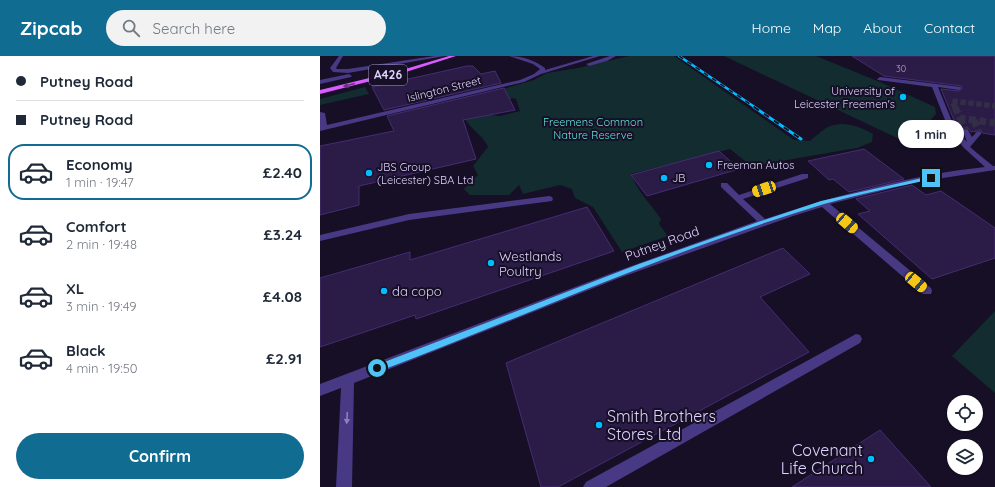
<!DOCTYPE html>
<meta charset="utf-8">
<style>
:root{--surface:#fff;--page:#f2f2f3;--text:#1f2937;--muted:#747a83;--line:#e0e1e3;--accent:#116c91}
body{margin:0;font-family:Quicksand,sans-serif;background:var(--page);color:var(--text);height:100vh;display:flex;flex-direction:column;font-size:15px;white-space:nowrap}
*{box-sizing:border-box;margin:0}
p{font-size:13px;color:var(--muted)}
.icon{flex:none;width:22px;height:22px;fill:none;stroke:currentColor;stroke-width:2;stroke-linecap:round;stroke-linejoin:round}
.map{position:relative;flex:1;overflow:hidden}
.drawer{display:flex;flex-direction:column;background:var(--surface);width:320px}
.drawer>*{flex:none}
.banner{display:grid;align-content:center;height:88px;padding:0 16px;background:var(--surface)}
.controls{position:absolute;left:627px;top:339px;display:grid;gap:8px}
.controls a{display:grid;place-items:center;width:36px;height:36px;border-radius:50%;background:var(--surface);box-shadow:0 1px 3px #0004;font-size:20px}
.end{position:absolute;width:18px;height:18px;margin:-9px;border:5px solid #4fc3f7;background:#111;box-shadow:0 0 0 2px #111}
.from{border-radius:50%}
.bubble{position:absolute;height:28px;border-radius:14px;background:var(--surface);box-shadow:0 1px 3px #0004;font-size:13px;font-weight:800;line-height:28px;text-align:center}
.car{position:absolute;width:12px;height:24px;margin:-12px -6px;border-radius:5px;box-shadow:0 0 3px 1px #0007;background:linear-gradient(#f5c518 24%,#345 0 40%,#f5c518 0 76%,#345 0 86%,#f5c518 0)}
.banner b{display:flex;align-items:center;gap:14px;height:38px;font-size:15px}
.banner b+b{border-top:1px solid var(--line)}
.banner i{width:10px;height:10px;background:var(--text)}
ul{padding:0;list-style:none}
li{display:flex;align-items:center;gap:12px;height:56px;margin:0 8px 6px;padding:0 8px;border:2px solid transparent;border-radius:16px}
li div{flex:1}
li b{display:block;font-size:15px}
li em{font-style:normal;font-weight:800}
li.on{border-color:var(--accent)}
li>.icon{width:36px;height:36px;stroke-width:1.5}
.cta{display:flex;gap:8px;margin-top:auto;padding:8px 16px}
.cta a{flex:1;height:46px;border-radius:24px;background:var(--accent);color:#fff;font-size:16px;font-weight:800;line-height:46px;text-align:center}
header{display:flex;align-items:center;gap:24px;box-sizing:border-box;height:56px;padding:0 20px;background:var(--accent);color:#fff}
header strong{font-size:19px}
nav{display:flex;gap:22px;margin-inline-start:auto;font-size:14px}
.search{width:280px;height:36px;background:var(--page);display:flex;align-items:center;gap:10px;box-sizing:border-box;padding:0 14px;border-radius:22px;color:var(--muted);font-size:15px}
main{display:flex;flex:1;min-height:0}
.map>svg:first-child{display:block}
.green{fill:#122c30}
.building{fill:#2b1b47;stroke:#462c73}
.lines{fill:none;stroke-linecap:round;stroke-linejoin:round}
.minor-tunnel-far1{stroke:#342d47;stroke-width:5.5;stroke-dasharray:5.5 2.5;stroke-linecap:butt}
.minor-tunnel{stroke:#342d47;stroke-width:7;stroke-dasharray:7 3.5;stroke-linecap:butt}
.minor{fill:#483985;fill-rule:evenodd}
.major{fill:#db5bff;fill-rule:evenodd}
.rail-far1-casing{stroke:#00bdff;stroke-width:2.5}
.rail-casing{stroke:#00bdff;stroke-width:3}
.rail-far1{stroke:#160f26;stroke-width:1.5;stroke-dasharray:5;stroke-linecap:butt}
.rail{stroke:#160f26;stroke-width:2;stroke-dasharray:6;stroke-linecap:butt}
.oneway{fill:#6f3188}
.oneway2{fill:#8c7fbc}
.route{fill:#4fc3f7}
.poi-dot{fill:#00bdff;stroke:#160f26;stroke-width:1.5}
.labels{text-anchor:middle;stroke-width:4;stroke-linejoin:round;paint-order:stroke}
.far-number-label{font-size:9px;fill:#b2a6d1}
.far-street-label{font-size:11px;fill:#dfd4ff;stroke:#160f26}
.far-poi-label{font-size:11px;fill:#dfd4ff;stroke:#160f26;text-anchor:start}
.far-park-label{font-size:11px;fill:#5ee1d5;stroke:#160f26}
.shield{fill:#160f26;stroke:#a399be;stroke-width:1}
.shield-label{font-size:12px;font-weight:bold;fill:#dfd4ff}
.street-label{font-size:13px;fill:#dfd4ff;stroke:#160f26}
.poi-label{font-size:13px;fill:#dfd4ff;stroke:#160f26;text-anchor:start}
.near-poi-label{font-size:16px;fill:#dfd4ff;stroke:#160f26;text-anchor:start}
</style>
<header>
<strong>Zipcab</strong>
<div class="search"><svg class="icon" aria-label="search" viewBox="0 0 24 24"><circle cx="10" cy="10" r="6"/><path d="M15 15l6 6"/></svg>Search here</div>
<nav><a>Home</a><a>Map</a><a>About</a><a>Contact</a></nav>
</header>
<main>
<section class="drawer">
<div class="banner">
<b><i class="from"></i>Putney Road</b>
<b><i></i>Putney Road</b>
</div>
<ul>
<li class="on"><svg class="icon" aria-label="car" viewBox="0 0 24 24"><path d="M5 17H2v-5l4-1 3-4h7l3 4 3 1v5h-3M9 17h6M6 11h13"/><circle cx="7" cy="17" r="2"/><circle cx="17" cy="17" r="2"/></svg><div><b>Economy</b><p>1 min · 19:47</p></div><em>£2.40</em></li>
<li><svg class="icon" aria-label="car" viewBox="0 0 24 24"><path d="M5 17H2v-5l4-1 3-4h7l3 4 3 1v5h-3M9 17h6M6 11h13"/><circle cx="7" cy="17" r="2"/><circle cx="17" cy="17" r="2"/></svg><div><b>Comfort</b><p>2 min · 19:48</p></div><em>£3.24</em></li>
<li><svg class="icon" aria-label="car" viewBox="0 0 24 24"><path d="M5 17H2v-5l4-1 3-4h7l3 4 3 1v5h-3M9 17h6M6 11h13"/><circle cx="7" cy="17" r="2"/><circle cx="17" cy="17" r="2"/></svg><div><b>XL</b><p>3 min · 19:49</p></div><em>£4.08</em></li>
<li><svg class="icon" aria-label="car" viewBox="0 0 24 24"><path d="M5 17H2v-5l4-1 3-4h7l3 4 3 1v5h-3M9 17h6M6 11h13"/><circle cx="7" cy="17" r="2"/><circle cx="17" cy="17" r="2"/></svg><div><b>Black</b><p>4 min · 19:50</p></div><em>£2.91</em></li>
</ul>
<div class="cta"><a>Confirm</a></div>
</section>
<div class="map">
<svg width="675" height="431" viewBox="0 0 675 431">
<rect width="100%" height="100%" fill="#160f26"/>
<!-- green -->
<g class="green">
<path d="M309,0H354L474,84L490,85C495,81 502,74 508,71C523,64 540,71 553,78L552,86L537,92L431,110L410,93L311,118C317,135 331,148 341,163L339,168L348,180L302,196L273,151L255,142L252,133L240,129L203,138L199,129L189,139H150L144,133L158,119L153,110L168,91C162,77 149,74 143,58L162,56L171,59L180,60L200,55L196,43L193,42L167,50L148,43L214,24L227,17L258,12Z"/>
<path d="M404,0H496L560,26L615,51L616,58L602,74L577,82Z"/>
<path d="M45,31L49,38L0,49V43Z"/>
<path d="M675,255V337L632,300Z"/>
</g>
<!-- building -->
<g class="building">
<path d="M532,0H675V79L662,77L661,74L651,76L648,72L638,74L621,33L639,35L642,33V30L564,20Z"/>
<path d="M147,10H153L161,18L175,15L181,27L64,54L52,31Z"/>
<path d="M184,32L195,54L143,64L156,103L39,130V149L0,159V90L74,75L67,60Z"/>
<path d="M544,93L584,123L529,136L513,123L509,124L488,105Z"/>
<path d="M399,95L419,113L327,140L311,119Z"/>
<path d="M592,129L606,139L621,135L675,172V202L612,223L538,158L550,155L536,143Z"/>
<path d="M267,151L294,195L96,263L95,259L0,291V222L90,196V204Z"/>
<path d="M463,192L490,218L440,241L489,296L238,431H221L186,307Z"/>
<path d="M560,374L611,431H472Z"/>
</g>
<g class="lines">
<!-- minor-tunnel-far1 -->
<path class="minor-tunnel-far1" d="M635,52L632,45L675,50"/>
<!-- minor-tunnel -->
<g class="minor-tunnel">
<path d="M635,51L640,62L675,67"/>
<path d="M640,62L646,75"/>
<path d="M654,64L659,77"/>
</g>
<!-- minor -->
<g class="minor">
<path d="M19,0H23L16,12L17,13H28L114,0H125L28,17L13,16L10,12Z"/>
<path d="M189,0C202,0 214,4 225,12V14L273,0H280L221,18L204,26L0,75V56L5,57L7,69L200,24L214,18L220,13L213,8Z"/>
<path d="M290,0H296L287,5L269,10L266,8Z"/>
<path d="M29,18L32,20L31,21L0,28V24Z"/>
<path d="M560,21L641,31V33L639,34L618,31L635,73L647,86L643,75L644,74H648L652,81L657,76H661V78L650,91L657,97L673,110H675V114L597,126L510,148L611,232L612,235L611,238H603L502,151L473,160L299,222L34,327L32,431H16L21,332L0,340V328L292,217L437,165L401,131V127H407L419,139L482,118H488V122L423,143L445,163C516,140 589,119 665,111L644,92L629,74L612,31L558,24L557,23Z"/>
<path d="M229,140L232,141L233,143L232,145L89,164L0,185V179L89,158Z"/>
<path d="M536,278L540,279L542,283L540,287L286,431H263L266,426Z"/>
</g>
<!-- major -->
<path class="major" d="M129,0H136L86,16L0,38V34L82,14Z"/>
<!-- rail-far1 casing -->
<g class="rail-far1-casing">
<path id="rail-far1" d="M359,0L436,52"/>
</g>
<!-- rail casing -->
<g class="rail-casing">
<path id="rail" d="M434,51L481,83"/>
</g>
<!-- rail-far1 -->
<use href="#rail-far1" class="rail-far1"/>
<!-- rail -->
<use href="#rail" class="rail"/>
</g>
<!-- one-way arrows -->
<defs><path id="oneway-solid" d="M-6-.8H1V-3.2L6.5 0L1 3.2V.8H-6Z"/></defs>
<use class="oneway" href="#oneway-solid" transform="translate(29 29) rotate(166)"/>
<use class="oneway2" href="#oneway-solid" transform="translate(27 362) rotate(93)"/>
<!-- route -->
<path class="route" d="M611,120L613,122L612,123C576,131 539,138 504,148C351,194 206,260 57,316L53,312L54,310L319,208L441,165L501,145Z"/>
<!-- markers -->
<g class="poi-dot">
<circle cx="583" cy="41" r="4"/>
<circle cx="389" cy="109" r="4"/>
<circle cx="49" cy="117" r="4"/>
<circle cx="344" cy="122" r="4"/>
<circle cx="171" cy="207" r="4"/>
<circle cx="64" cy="235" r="4"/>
<circle cx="279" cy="369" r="4"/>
<circle cx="551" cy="403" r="4"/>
</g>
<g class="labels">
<!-- far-number labels -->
<g class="far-number-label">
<text x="581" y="16">30</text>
</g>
<!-- far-street labels -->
<g class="far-street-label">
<text transform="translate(124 33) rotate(-14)" y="4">Islington Street</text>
</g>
<!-- far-poi labels -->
<g class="far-poi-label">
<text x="575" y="39" text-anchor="end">University of<tspan x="575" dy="13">Leicester Freemen's</tspan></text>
<text x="397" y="113">Freeman Autos</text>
<text x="57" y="115">JBS Group<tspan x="57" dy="13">(Leicester) SBA Ltd</tspan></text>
<text x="352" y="126">JB</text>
</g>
<!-- far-park labels -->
<g class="far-park-label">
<text x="273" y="70">Freemens Common<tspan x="273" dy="13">Nature Reserve</tspan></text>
</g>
<!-- shield labels -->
<rect class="shield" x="49" y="9" width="38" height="20" rx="3"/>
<g class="shield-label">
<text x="68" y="23">A426</text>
</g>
<!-- street labels -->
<g class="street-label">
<text transform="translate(342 187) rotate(-20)" y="5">Putney Road</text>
</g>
<!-- poi labels -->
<g class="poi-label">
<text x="179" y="205">Westlands<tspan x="179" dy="15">Poultry</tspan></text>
<text x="72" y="240">da copo</text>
</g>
<!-- near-poi labels -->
<g class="near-poi-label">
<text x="287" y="366">Smith Brothers<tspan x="287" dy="18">Stores Ltd</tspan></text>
<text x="543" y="400" text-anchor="end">Covenant<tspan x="543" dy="18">Life Church</tspan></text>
</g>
</g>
</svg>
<div class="controls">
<a><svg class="icon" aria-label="locate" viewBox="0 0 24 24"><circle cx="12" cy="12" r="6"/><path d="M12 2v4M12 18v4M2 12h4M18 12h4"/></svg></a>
<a><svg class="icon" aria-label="layers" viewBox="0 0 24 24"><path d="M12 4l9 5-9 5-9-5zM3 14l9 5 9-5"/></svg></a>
</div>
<i class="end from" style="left:57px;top:312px"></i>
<i class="end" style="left:611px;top:122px"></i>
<div class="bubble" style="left:578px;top:64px;width:66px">1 min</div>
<i class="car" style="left:444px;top:133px;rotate:252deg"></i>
<i class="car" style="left:527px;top:167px;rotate:131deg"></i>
<i class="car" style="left:596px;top:226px;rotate:130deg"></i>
</div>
</main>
